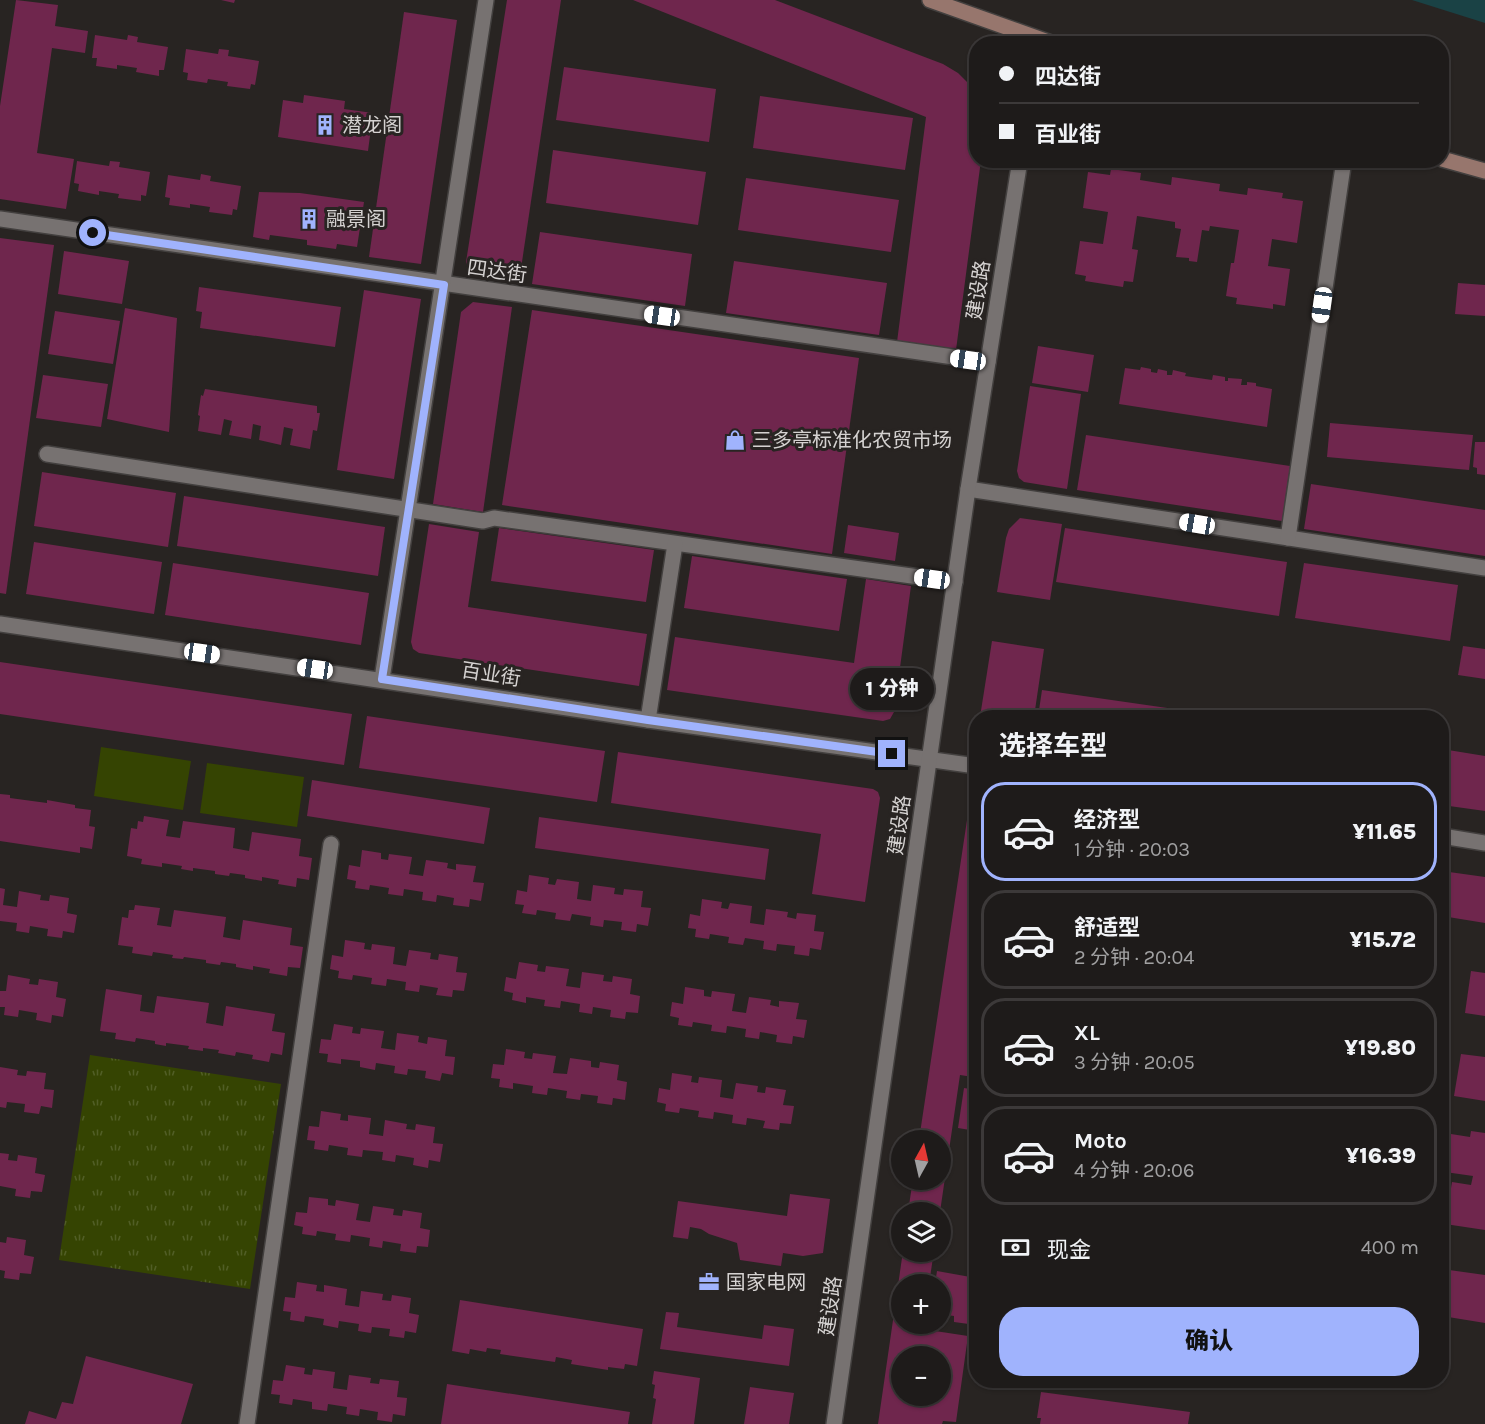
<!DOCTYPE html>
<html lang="zh">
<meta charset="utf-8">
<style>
:root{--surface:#1e1b1a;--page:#2b2827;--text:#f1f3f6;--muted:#a1a1a2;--line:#3c3939;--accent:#a0b3fd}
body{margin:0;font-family:Karla,"Noto Sans SC",sans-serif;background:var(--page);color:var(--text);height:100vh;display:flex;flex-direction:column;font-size:22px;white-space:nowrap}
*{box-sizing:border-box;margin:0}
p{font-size:20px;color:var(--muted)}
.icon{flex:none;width:33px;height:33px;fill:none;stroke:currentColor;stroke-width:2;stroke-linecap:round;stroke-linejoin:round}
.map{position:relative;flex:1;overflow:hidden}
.details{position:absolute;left:969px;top:710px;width:480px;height:678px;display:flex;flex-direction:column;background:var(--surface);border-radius:24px;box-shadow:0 2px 4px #0004,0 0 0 2px var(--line)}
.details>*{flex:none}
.hud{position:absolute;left:969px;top:36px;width:480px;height:132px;border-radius:24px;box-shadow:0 2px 4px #0004,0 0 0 2px var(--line);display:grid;align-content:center;height:132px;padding:0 30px;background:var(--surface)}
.needle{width:39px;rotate:8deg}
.tools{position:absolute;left:891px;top:1130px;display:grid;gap:12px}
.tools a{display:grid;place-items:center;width:60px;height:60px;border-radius:50%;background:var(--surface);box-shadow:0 2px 4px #0004,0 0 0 2px var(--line);font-size:30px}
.end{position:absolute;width:27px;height:27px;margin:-14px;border:8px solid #a0b3fd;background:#111;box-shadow:0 0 0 3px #111}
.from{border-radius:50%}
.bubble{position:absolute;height:42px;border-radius:21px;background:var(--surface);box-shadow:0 2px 4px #0004,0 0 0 2px var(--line);font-size:20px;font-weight:800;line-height:42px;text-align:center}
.car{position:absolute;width:18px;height:36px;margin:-18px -9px;border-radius:8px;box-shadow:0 0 4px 2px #0007;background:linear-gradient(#fff 24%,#345 0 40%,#fff 0 76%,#345 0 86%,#fff 0)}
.hud b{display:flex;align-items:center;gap:21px;height:57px;font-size:22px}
.hud b+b{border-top:2px solid var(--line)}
.hud i{width:15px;height:15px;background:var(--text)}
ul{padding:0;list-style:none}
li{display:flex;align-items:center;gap:18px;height:99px;margin:0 12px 9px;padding:0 18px;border:3px solid var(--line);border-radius:24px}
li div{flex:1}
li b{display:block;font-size:22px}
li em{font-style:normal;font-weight:800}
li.selected{border-color:var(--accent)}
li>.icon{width:54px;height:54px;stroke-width:1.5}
h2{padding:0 30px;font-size:27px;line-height:72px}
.pay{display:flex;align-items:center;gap:15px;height:66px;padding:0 30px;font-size:22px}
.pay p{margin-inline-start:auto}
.cta{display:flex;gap:12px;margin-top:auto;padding:12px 30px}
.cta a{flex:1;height:69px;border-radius:24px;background:var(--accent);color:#111;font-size:24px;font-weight:800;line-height:69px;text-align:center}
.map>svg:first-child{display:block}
.grass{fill:url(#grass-tufts)}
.garden{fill:#354402}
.water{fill:#1a4245}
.building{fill:#6f264d;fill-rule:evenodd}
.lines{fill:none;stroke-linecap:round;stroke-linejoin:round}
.minor-casing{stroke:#43403f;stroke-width:18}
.tertiary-casing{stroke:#43403f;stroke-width:18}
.secondary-casing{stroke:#43403f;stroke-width:18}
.minor{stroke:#777271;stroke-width:15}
.tertiary{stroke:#777271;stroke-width:15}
.secondary{stroke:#97766d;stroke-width:15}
.route{stroke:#a0b3fd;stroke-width:8}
.labels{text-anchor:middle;stroke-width:6;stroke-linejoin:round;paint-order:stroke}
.poi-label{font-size:20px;fill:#d5d2d1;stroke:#282422;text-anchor:start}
.street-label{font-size:20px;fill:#d5d2d1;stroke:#282422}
</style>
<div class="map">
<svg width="1485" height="1424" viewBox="0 0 1485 1424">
<defs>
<pattern id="grass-tufts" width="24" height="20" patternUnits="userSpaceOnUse" patternTransform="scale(1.5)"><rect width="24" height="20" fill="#354402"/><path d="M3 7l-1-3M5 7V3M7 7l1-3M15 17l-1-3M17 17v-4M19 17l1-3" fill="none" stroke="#515e26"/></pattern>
</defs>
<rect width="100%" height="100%" fill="#282422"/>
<!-- grass -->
<path class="grass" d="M90,1055L281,1084L250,1289L59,1260Z"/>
<!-- garden -->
<g class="garden">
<path d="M101,747L191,761L183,810L94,796Z"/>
<path d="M207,763L304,777L297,827L200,813Z"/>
</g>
<!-- water -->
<path class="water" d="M1412,0H1485V23Z"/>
<!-- building -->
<g class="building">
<path d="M16,0L58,5L55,26L88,31L85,53L52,48L37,153L74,159L66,209L0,199V106Z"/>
<path d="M221,0H235L234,3Z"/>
<path d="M507,0H561L519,282L475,276L469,271L466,262Z"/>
<path d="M633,0H775L943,64L958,73L974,89L976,97V160H981L956,350L897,342L926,117Z"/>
<path d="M404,12L457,20L421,264L369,257Z"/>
<path d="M95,35L127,40L128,35L138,37L137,42L168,47L164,70H159V76L136,72L137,68L117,65V69L96,66L97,58H92Z"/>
<path d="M186,49L218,54L219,49L229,50L228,56L259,61L255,85L251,84L250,89L227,86L228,82L208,79L207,83L187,80L188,73L183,72Z"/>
<path d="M564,67L716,89L709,142L556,120Z"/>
<path d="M304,95L345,101L344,109L373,113L368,151L278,137L283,100L303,103Z"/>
<path d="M760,96L913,118L905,170L753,148Z"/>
<path d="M553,150L706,172L698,225L546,203Z"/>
<path d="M77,161L109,166L110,161L120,162L119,167L150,172L146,196L141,195V201L118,198L119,194L99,191V195L78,191L79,184L74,183Z"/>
<path d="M1111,169L1141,173L1140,180L1171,185L1172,177L1220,184L1219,191L1247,195L1248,188L1283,193L1282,198L1303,201L1297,243L1272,239L1268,266L1290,269L1285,306L1273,304V309L1236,304L1237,298L1226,296L1231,263H1234L1239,230L1210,226L1209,231L1202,230L1197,262L1189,261V258L1176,257L1181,229L1175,228V222L1137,216L1132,249L1138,250L1133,282L1124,281L1123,287L1085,281L1086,276L1075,274L1080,241L1103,244L1108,212L1083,208L1088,172L1110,175Z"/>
<path d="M201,174L211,176L210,181L241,186L237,210L233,209L232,215L209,212L210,207L190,204V208L169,205L170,198L165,197L168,175L200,180Z"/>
<path d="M746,178L899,200L891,252L738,230Z"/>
<path d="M259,192L300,193L364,202L357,247L337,244L336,249L307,245V240L270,235L269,240L253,237Z"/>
<path d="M540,232L692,254L685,306L532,284Z"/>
<path d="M0,238L54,245L6,594L0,593Z"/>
<path d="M64,251L129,261L122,304L58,294Z"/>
<path d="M734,261L887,283L879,335L726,313Z"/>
<path d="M1458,283L1485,285V316L1455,314Z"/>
<path d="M199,287L341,307L335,347L200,328L202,312L196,311Z"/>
<path d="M364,290L421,299L394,479L337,470Z"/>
<path d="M473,302L512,307L483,512L433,504L461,312Z"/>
<path d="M125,308L177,318L169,432L107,419Z"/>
<path d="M532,310L859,358L832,554L502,505Z"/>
<path d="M55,311L120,321L113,364L48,354Z"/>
<path d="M1038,346L1094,355L1088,392L1032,383Z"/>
<path d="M1141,367L1151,369V372L1157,373L1158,369L1167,371V375H1172L1173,370L1186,373L1185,376L1212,380L1213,375L1225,377V381H1228V378L1242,379L1241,385H1247V382L1256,383V386L1272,389L1267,427L1119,404L1125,368L1140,370Z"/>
<path d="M43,375L108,384L101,427L36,418Z"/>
<path d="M1030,386L1081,394L1067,489L1024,482L1019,478L1017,471Z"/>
<path d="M205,389L317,406V413H320L317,431L313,430L310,449L290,445L293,429L284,427L281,445L259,440L261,426L253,424L251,439L229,435L232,421L224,419L221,435L198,431L200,416L198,415L201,395L203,396Z"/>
<path d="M1330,423L1473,435L1469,470L1327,457Z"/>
<path d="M1086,435L1290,466L1282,521L1077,490Z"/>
<path d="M1475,442H1485V475L1477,474V468L1473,467Z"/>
<path d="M42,472L176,493L168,547L34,526Z"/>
<path d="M1311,484L1485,510V556L1304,529Z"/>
<path d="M184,496L385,527L378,576L177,546Z"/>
<path d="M1020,518L1062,524L1050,600L997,592L1006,538L1009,529Z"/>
<path d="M429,524L479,532L468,607L647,634L639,686L419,653L413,649L411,642Z"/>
<path d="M848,525L899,533L895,561L844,553Z"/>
<path d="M499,528L654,550L646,602L491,581Z"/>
<path d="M1065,528L1287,562L1279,616L1056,582Z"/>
<path d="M34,542L162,562L154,614L26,594Z"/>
<path d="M692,556L847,579L839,631L684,608Z"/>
<path d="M173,563L369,593L361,645L165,615Z"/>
<path d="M1304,563L1458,585L1450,641L1295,618Z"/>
<path d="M866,579L911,586L894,712L890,719L883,721L667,690L675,637L854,663Z"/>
<path d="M992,641L1044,649L1034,717H980Z"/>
<path d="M1463,646L1485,649V679L1458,675Z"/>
<path d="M0,662L352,714L344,765L0,714Z"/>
<path d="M1042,690L1223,716V717H1038Z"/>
<path d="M367,716L605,751L597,802L359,768Z"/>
<path d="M1442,749L1485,756V811L1442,805Z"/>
<path d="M618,752L873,789L878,792L880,798L865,902L812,894L821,834L611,803Z"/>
<path d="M312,780L490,808L484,844L307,816Z"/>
<path d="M0,794L10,795V798L47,803V800L75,805V808L91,810L89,826L95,827L92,849L80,847V853L0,841Z"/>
<path d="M976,810V1055L973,1077L960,1075L940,1212H908L913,1179H940V1140H919L967,820L972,813Z"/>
<path d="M144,816L169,820L166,836L180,838L183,821L235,828L233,848L249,851L252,832L301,839L299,856L312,858L309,880L297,878L296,887L278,884L279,880L262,877V881L245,878V875L230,873L229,876L215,874V871L193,868V871L181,869L182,866L162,863V867L141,864L142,859L127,856L131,828L137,829L138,821L143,822Z"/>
<path d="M539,817L769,849L765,880L535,848Z"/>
<path d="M362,850L381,853V859L388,860L389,854L412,857L409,874L423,876L426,860L448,863L447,868L456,870V864L476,866L473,882L484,883L481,901L470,899L469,907L453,905L454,898L437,895L436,902L422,900L423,892L404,889L403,896L388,894L389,888L370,885L369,890L355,888L356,881L347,879L349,865L360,867Z"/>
<path d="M1442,871L1485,877V923L1442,916Z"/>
<path d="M529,875L549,878L548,884L555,885L557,879L579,882L577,899L591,901L593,885L615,888L614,894L623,895L624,889L643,891L641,907L651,908L648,926L637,924L636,932L621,930L622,922L604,920L603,927L590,925L591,917L572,914L570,921L555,919L556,913L537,910L536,915L522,913L524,905L515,904L517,890L527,892Z"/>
<path d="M0,888L5,889L3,905L17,907L19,891L41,895L40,900L49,901L50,895L69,898L67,913L77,915L74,933L63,931L62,938L47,936L48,929L30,926L29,933L16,931L17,923L0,921Z"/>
<path d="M702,899L722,902L721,908L728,909L730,903L752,906L750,923L764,925L766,909L788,912L787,917L796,919L797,913L816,915L814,931L824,932L821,950L810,948L809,956L794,954L795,946L777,944L776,951L763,949L764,941L745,938L743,945L728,943L729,937L710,934L709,939L695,937L696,929L688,928L690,914L700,916Z"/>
<path d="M135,905L160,908L157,925L171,927L174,910L226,917L223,937L240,940L243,920L292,928L290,945L303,947L300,968L288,967L287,976L269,973L270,969L253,966V970L236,967V964L221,962L220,965L206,963V960L184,957L183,959L172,958L173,955L153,952L152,956L132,953L133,947L118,945L122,917L128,918L129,910H134Z"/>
<path d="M345,940L365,943L364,949L371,950L372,944L395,947L393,964L406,966L409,950L431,953L430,959L438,960L439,954L458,957L456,972L467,973L464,991L453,990L452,997L436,995L438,988L420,985L419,992L405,990L406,982L387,979L386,986L371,984L372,978L353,975L352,980L338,978L339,971L330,969L332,955L343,957Z"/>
<path d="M519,962L538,965L537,971L545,972L546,966L569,969L566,986L580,988L582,972L604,975L603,981L612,982L613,976L632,979L630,994L640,996L638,1013L626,1012L625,1019L610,1017L611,1010L593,1007L592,1014L579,1012L580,1004L561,1001L560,1008L544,1006L545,1000L526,997V1003L512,1000L513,993L504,991L506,977L516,979Z"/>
<path d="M1471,971L1485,973V1016L1465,1013Z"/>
<path d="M8,975L30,979L29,984L38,985L39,979L58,982L56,997L66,999L63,1017L52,1015L51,1023L36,1020L37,1013L19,1010L18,1017L4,1015L5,1007H0V991H6Z"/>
<path d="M685,987L704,990V996L711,997L712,991L735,994L732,1011L746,1013L749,997L771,1000L770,1005L779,1007V1001L799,1003L796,1019L807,1020L804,1038L793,1036L792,1044L776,1042L777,1035L760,1032L759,1039L745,1037L746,1029L727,1026L726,1033L711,1031L712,1025L693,1022L692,1027L678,1025L679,1018L670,1016L672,1002L683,1004Z"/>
<path d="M106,989L142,995L140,1011L154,1013L157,996L209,1003L206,1023L223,1026L226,1006L275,1014L272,1031L285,1033L282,1055L271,1053L269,1062L252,1059L253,1055L236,1052L235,1056L218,1053L219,1050L203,1048V1051L188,1049L189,1046L166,1043V1046L155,1044V1041L136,1038L135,1042L115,1039L116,1033L100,1031Z"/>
<path d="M334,1024L353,1027L352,1033L360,1034L361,1028L384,1031L381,1048L395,1050L397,1033L419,1036L418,1042L427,1044L428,1037L447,1040L445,1056L455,1057L453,1075L442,1073L440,1081L425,1078L426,1071L408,1069L407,1075L394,1073L395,1066L376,1063L375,1070L360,1067V1061L341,1059V1064L327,1062L328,1054L319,1053L321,1039L331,1040Z"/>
<path d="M506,1049L525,1052L524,1058L532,1059L533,1053L556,1056L553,1073L567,1074L570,1058L591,1061V1067L599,1068L600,1062L619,1065L617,1080L627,1082L625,1100L613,1098L612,1105L597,1103L598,1096L581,1094L580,1100L566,1098L567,1091L548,1088L547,1095L532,1093L533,1086L513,1083V1089L499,1087L500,1079L491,1078L493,1064L504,1065Z"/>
<path d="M1461,1054L1485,1057V1101L1454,1096Z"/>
<path d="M0,1067L18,1070L17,1075L26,1076L27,1071L46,1073L44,1089L54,1090L52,1108L41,1106L39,1114L24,1112L25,1104L7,1102L6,1108L0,1107Z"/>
<path d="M672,1073L692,1076L691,1082L698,1083L699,1077L722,1080L720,1097L733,1099L736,1083L758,1086L757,1092L765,1093L766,1087L786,1090L783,1105L794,1106L791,1124L780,1123L779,1130L763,1128L765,1121L747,1118L746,1125L732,1123L733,1115L714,1112L713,1119L698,1117L699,1111L680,1108L679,1113L665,1111L666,1104L657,1102L659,1088L670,1090Z"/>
<path d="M964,1088L976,1090V1131L958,1128Z"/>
<path d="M321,1111L341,1114L340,1120L348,1121V1115L371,1118L369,1134L383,1136L385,1120L407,1124L406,1129L415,1130L416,1124L435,1127L433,1143L443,1144L440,1162L429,1160L428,1168L413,1165L414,1158L396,1155L395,1162L382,1160L383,1152L363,1150L362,1157L347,1155L348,1148L329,1145L328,1151L314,1149L315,1141L307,1140L309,1126L319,1127Z"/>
<path d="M1471,1131L1485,1133V1230L1445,1224L1452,1182L1471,1185L1473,1176L1445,1172L1451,1134L1470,1137Z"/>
<path d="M0,1153L9,1154L8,1160L17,1161L18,1155L37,1158L35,1173L45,1175L42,1192L31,1191L30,1198L15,1196L16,1189L0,1186Z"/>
<path d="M790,1194L830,1199L823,1253L803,1256L783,1253L781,1266L740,1260L737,1243L709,1234L701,1229L690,1227L688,1239L673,1237L678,1201L787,1216Z"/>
<path d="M309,1197L328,1199V1205L335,1206L336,1200L359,1204L356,1220L370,1222L373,1206L394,1209L393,1215L402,1216L403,1210L422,1213L420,1228L430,1230L428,1247L417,1246L416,1253L400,1251L401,1244L383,1241L382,1248L369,1246L370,1238L351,1235L350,1242L335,1240L336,1234L317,1231L316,1236L302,1234L303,1227L294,1225L296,1212L307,1213Z"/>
<path d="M7,1237L26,1240L24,1255L34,1257L31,1274L20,1273L19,1280L4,1278L5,1271L0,1270V1242L6,1243Z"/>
<path d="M903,1251H934L929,1284H902V1323H923L922,1329L968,1336L956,1422L943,1421L942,1424H878ZM902,1356H940V1395H902Z"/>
<path d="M1442,1269L1485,1275V1323L1442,1316Z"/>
<path d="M937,1271L976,1278V1325L954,1322V1316L940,1314V1284H935Z"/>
<path d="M297,1282L317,1285L316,1291L324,1292V1285L347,1289L345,1305L359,1307L361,1291L383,1294L382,1300L391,1301L392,1295L411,1298L409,1313L419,1315L416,1333L405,1331L404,1338L389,1336L390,1329L372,1327L371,1333L358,1331L359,1324L339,1321L338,1328L323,1325L324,1319L305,1316L304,1322L290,1320L291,1312L283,1311L285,1297L295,1298Z"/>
<path d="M460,1300L643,1329L637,1366L625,1364L624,1369L608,1367V1370L571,1364L572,1360L556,1357L555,1362L500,1354L501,1350L487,1348L486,1352L470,1349L469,1354L452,1351Z"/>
<path d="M666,1312L679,1313L677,1327L762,1339L764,1325L794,1329L789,1366L660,1349Z"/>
<path d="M86,1356L193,1384L181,1424H25L29,1411L56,1419L62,1402L73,1404Z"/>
<path d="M286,1365L305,1368L304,1374L312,1375L313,1369L335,1372L333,1388L347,1390L349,1375L371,1378L370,1383L379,1384L380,1379L399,1381L397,1397L407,1398L405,1416L393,1414L392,1422L377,1420L378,1412L360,1409L359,1416L346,1414L347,1407L328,1404L327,1411L312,1409V1402L293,1399L292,1405L279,1403L280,1395L271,1394L273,1380L283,1381Z"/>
<path d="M654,1371L700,1378L694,1424H652L656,1399L653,1398L655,1385L652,1384Z"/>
<path d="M447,1384L630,1412L628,1424H441Z"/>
<path d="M750,1387L794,1393L789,1424H744Z"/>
<path d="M1041,1392L1190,1412L1188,1424H1040L1041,1418H1037Z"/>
</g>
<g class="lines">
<!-- minor casing -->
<g class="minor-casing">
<g id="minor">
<path d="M0,219L988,362"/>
<path d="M47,454L483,521L494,518L955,582"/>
<path d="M968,489L1485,568"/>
<path d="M1288,538L1344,160"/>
<path d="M382,679L486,0"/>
<path d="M648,720L675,544"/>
<path d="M247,1424L331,844"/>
</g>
</g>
<!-- tertiary casing -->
<g class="tertiary-casing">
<g id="tertiary">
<path d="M0,624L648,720L976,766"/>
<path d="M1442,836L1485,843"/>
<path d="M834,1424L968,489L1020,160"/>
</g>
</g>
<!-- secondary casing -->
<g class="secondary-casing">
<g id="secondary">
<path d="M930,0L1054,44"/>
<path d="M1442,159L1485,171"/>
</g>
</g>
<!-- minor -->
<use href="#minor" class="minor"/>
<!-- tertiary -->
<use href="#tertiary" class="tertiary"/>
<!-- secondary -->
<use href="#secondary" class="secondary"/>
</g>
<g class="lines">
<!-- route -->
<path class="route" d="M93,233L444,285L382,679L648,720L892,754"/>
</g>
<!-- icons -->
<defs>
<g id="building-bare" transform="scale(1.62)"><path d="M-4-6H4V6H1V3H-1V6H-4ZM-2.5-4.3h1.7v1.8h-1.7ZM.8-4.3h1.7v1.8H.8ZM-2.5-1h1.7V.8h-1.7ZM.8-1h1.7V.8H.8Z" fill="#a0b3fd" stroke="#282422" stroke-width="2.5" paint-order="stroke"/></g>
<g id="shop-bare" transform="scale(1.62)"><path d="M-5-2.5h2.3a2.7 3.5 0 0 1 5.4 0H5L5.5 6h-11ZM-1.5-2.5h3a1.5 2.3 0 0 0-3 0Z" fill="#a0b3fd" stroke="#282422" stroke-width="2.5" paint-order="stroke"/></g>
<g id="office-bare" transform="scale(1.62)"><path d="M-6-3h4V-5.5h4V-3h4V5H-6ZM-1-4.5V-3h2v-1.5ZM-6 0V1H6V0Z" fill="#a0b3fd" stroke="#282422" stroke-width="2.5" paint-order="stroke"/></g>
</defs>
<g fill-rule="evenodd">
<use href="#building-bare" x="325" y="125"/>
<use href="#building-bare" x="309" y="219"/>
<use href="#shop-bare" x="735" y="440"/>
<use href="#office-bare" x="709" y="1282"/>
</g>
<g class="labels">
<!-- poi labels -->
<g class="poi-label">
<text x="342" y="132">潜龙阁</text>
<text x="326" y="226">融景阁</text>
<text x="752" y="447">三多亭标准化农贸市场</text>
<text x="726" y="1289">国家电网</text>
</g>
<!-- street labels -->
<g class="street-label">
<text transform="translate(497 271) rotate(8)" y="7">四达街</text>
<text transform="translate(978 290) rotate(-81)" y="7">建设路</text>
<text transform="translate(491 674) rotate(9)" y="7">百业街</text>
<text transform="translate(899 825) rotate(-82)" y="7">建设路</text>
<text transform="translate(830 1306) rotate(-82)" y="7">建设路</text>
</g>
</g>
</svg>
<div class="tools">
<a><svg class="needle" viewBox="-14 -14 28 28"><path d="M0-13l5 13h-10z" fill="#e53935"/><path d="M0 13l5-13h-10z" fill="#a1a1a2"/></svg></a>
<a><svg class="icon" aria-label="layers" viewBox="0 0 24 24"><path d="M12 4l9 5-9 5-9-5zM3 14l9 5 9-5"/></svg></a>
<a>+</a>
<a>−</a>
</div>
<i class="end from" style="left:93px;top:233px"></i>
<i class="end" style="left:892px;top:754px"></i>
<div class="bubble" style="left:850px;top:668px;width:84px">1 分钟</div>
<i class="car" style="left:1322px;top:305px;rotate:188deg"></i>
<i class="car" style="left:662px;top:316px;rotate:278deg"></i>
<i class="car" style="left:968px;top:360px;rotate:278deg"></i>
<i class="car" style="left:1197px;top:524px;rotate:279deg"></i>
<i class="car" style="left:932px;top:579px;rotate:278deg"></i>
<i class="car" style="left:202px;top:653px;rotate:98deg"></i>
<i class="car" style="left:315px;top:669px;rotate:278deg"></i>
<div class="hud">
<b><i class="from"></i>四达街</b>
<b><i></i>百业街</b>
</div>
<section class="details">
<h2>选择车型</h2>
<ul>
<li class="selected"><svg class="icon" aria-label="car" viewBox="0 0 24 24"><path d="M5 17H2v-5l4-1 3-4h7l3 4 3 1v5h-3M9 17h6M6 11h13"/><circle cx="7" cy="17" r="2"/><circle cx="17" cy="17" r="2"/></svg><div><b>经济型</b><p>1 分钟 · 20:03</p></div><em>¥11.65</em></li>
<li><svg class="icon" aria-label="car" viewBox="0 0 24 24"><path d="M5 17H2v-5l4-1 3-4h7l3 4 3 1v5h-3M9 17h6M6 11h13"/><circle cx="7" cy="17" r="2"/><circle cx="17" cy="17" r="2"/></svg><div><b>舒适型</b><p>2 分钟 · 20:04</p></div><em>¥15.72</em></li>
<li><svg class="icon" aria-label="car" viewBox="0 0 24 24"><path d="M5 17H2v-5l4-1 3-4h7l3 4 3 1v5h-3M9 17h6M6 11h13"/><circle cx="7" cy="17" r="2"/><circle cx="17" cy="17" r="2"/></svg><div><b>XL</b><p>3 分钟 · 20:05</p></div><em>¥19.80</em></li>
<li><svg class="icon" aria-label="car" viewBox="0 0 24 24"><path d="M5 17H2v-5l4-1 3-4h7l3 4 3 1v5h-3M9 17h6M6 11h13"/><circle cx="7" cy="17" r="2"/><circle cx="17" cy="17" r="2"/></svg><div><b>Moto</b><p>4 分钟 · 20:06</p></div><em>¥16.39</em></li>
</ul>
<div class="pay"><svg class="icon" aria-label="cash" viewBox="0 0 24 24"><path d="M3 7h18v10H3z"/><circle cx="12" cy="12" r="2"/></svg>现金<p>400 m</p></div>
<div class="cta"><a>确认</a></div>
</section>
</div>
